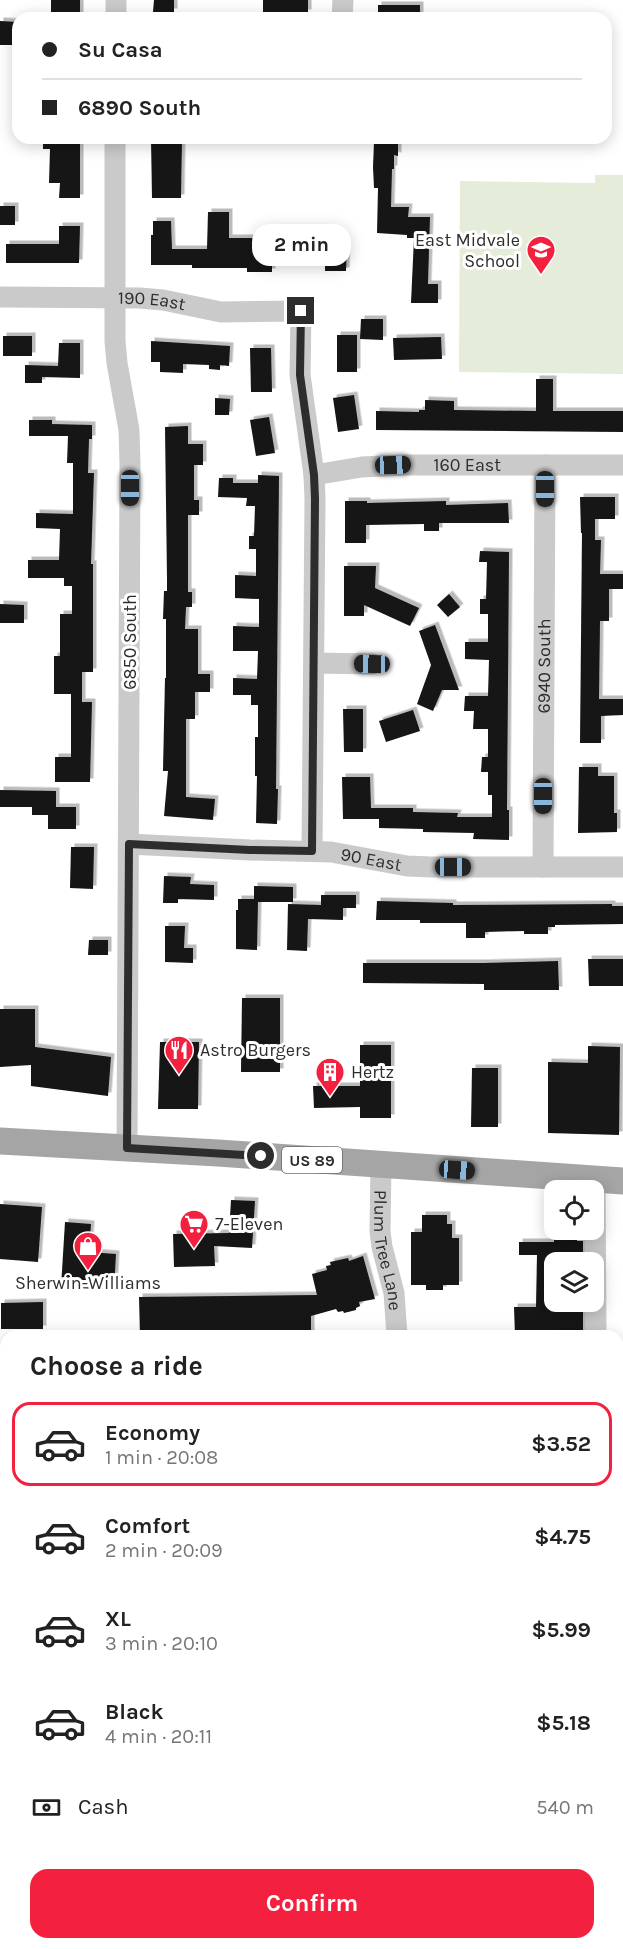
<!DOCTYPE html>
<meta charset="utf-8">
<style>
:root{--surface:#fff;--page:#f2f2f2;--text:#222;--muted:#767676;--line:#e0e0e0;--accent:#f3213f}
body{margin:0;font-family:Karla,sans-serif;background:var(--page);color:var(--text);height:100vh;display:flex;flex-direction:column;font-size:22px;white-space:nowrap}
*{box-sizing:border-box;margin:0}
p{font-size:20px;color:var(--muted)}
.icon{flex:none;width:33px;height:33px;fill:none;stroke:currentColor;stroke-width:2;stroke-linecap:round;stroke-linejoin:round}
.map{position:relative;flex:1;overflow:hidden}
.sheet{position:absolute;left:0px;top:1330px;width:624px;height:620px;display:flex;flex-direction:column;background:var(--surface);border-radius:18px 18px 0 0;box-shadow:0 3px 15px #0003}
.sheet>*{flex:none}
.guide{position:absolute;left:12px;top:12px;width:600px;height:132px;border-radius:18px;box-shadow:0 3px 15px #0003;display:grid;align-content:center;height:132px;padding:0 30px;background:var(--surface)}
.controls{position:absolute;left:544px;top:1180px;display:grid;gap:12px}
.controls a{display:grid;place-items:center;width:60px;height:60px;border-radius:12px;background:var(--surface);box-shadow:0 3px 15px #0003;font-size:30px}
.end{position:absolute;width:27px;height:27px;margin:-14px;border:8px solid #2d2d2d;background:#fff;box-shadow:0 0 0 3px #fff}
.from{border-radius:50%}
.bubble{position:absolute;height:42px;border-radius:18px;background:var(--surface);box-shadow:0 3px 15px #0003;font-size:20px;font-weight:700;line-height:42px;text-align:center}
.car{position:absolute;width:18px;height:36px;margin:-18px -9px;border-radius:8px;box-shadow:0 0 4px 2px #0007;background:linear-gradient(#222 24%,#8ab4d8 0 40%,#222 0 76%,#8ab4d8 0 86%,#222 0)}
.guide b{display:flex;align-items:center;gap:21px;height:57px;font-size:22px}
.guide b+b{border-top:2px solid var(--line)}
.guide i{width:15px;height:15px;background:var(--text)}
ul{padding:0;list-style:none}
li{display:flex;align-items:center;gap:18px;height:84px;margin:0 12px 9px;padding:0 18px;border:3px solid transparent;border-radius:18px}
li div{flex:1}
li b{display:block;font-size:22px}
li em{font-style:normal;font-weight:700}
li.on{border-color:var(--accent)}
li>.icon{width:54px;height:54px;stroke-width:1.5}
h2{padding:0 30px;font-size:27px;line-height:72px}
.pay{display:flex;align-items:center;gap:15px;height:66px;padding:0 30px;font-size:22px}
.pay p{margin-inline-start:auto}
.cta{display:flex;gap:12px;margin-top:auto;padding:12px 30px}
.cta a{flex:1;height:69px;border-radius:18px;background:var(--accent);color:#fff;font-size:24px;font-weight:700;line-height:69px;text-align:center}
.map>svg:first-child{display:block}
.green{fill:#e5ecd9}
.building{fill:#141414;filter:url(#shadow)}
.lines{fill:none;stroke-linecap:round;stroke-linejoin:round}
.minor{stroke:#cacaca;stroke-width:21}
.major{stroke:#a5a5a5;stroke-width:27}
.route{stroke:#2d2d2d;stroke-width:8}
.labels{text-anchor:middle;stroke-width:6;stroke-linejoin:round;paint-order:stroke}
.shield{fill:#fff;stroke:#6c6c6c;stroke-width:1.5}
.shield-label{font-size:16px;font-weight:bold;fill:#2d2d2d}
.poi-label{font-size:18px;fill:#2d2d2d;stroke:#fff;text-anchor:start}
.street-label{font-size:18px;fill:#2d2d2d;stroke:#fff}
</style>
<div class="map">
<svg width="623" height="1949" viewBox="0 0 623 1949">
<defs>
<filter id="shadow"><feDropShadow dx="3.5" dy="-3.5" stdDeviation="0" flood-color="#0004"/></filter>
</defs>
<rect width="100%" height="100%" fill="#fff"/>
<!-- green -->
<path class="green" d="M595,175H623V374L459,372L460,181L595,183Z"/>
<!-- building -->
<g class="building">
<rect x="51" y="0" width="29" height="16"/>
<path d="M154,0H174V12H153Z"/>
<path d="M263,0H308V13L263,12Z"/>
<rect x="378" y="5" width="42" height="13"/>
<path d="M0,21L18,22V45H0Z"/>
<path d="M43,138H80V198H59L60,183H49L50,149H43Z"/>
<path d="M151,138H182L181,198H152Z"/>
<path d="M378,138H395V143H398V156L394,155V169H392L391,207H409L408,217H430L428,284H438V303H411L414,238H407V235L377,233L378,188H374L373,167L374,142H378Z"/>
<rect x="0" y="206" width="15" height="19"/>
<path d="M208,212H229V238H272V272H247V268H192V265H151V235H153V221H171L172,249H207Z"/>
<path d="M59,226H80L79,263H6V244H59Z"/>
<path d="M325,246L347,247L346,271H325Z"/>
<path d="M361,319H383V340L360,339Z"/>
<rect x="337" y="335" width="20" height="37"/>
<rect x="3" y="336" width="29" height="20"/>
<path d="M441,337L442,359L394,360L393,338Z"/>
<path d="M151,341L230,346L229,366L220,365V370L209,369V365L183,364V373L160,372V362H151Z"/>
<path d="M59,343H80V378L42,377V383H25V365L58,366Z"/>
<path d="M250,348H271L272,392H251Z"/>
<path d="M536,379H553V411H623V432L376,430V411L419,412V410H425V400L454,401V410L536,411Z"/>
<path d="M354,395L359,429L338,432L333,398Z"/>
<path d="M215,398L230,399L229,415H215Z"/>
<path d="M269,417L275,453L256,456L250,420Z"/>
<path d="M29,420H52V424L92,425V439H89L88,473H94L91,564H93V672H82V702H92L90,782H55V757H71V694H54V656H60V614H72V586H64V578H28V560H59L60,529L36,528V513L73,514V463H67L68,436H29Z"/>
<path d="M188,426V444H203V465H194V500H199V515H188V592H192V607H186L185,629H198V674H210V692H195V719H186V797L215,799L213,820L164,816L168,771H163L165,678H166V619H163L164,591H167V578L165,427Z"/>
<path d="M258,475L279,476L276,789H278L277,824L256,823L257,776H255V737H258V705H251V695H233V678L257,679L258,651H233V626L259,627V599L235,598V575L256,576V549H249V536H254L255,506H246L247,498L218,497L219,478H233V483H258Z"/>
<path d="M580,497H615V519H595V540H601L600,574H623V589H609V621H600L599,699H623V715L601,716V743H580L582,533H581Z"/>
<path d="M345,501H367V503L446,501V505L508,503L509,523H439V531H424V524L366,525V543H345Z"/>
<path d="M480,551L509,552L507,810H509V840L473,839L474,833L423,832V829L379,828V819H343L342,777H370L371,808H413V812L458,813L457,817H492V795H488V772H481L482,757H488V729H473L474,711H464L465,696H488L489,660L465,659V642H488V614H480V599H486L487,562H479Z"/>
<path d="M344,566H376L375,588L419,608L410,626L364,605V616H344Z"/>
<path d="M449,594L460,607L448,617L437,605Z"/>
<path d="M0,604L24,605V623H0Z"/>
<path d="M435,625L459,690H442L433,711L417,704L431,665L419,631Z"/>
<path d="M343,709H363V752H344Z"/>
<path d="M413,710L420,731L386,742L379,721Z"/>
<path d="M579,767H598V776H614V813H617V832L578,833Z"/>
<path d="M0,790L56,791V807H76V829H48V815H32V807H0Z"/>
<path d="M71,847H94L93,889L70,888Z"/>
<path d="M164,876L191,877L190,884L214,885V900L178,899V903H163Z"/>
<path d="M254,886L293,887V902H258L257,950L236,949V910H238V899H254Z"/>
<path d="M321,895H356V908H343V920L308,919L307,951L287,950L288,904L321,905Z"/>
<path d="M377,901L453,903V905L612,904V906H623V924L555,925V927H548V934H524V931L485,932V938H466V923H420V920H376Z"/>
<path d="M165,926H185L184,948H193V963L165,962Z"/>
<path d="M89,940H108V955H88Z"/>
<path d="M588,959H623V986H589Z"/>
<path d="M558,961L559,990H484V984L363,983V963H484Z"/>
<path d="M242,998H280V1072H241Z"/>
<path d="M0,1009H35V1047L111,1057L108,1096L31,1086V1065L0,1067Z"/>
<path d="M160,1042H199L198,1109H158Z"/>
<path d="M360,1045H391V1118H360V1107L314,1108L313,1086H360Z"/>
<path d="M588,1046L620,1047L619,1135L548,1133V1062L588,1063Z"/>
<path d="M472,1068H498V1127H471Z"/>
<path d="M231,1200L255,1201L252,1248L214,1246L215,1266L174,1267L173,1234L229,1233Z"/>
<path d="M0,1204L42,1207L38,1262L0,1259Z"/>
<path d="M422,1215H447V1224H452V1238H459V1285H443V1290H426V1285H411V1232H422Z"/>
<path d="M65,1222L91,1224L89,1252L116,1254L114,1290L61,1287Z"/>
<path d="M561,1230H577V1241H583V1263H555V1302H583V1336H515L514,1307H536L537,1255H519V1242H554V1237H561Z"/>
<path d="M363,1256L375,1299L359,1302L360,1306L356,1308V1310L344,1313L343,1311L338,1312L336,1309L311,1316V1336H140L139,1297L317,1295L312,1274L327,1270L326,1266L331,1265L330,1262L348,1258L349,1261Z"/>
<path d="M43,1302V1329H1V1303Z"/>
</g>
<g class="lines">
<!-- minor -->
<g class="minor">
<path d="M116,18V0"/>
<path d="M342,18L343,0"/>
<path d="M115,138V341L117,363L129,430L130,464L127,1148"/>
<path id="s1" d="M0,297L140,298L163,300L221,312L301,311L300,375L314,475L315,499L312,851"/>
<path id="s2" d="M314,475L362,467L405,465H623"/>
<path d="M314,663L372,664"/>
<path id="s3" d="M129,844L250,850L331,852L407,866L431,867H623"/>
<path id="s4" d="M543,867L545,465"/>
<path id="s5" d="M381,1164L380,1231L382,1247L394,1293L397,1336"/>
<path d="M595,1179L596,1336"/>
<path d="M0,1374L6,1375"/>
<path d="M0,1800H6"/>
<path d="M316,1944V1949"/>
<path d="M544,1944V1949"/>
</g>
<!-- major -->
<path class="major" d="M0,1141L218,1153L623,1181"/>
</g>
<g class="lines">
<!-- route -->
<path class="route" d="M261,1156L127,1148L129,844L250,850L312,851L315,499L314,475L300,375L301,311"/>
</g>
<!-- icons -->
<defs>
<g id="school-pin" transform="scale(1.5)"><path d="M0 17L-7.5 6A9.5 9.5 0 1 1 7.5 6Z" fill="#f3213f" stroke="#fff"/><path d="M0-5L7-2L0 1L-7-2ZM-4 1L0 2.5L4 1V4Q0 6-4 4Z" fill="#fff"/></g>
<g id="restaurant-pin" transform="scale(1.5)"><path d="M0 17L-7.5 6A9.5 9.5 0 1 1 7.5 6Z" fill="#f3213f" stroke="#fff"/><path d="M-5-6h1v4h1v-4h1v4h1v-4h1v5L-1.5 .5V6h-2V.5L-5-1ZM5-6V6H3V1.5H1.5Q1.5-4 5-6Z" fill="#fff"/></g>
<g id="building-pin" transform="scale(1.5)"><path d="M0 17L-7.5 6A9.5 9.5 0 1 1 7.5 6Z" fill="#f3213f" stroke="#fff"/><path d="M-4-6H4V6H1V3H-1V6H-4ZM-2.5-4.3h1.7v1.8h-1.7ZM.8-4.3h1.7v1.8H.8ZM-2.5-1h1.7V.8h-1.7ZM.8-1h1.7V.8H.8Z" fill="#fff"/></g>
<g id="supermarket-pin" transform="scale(1.5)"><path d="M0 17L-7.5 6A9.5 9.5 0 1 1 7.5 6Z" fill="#f3213f" stroke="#fff"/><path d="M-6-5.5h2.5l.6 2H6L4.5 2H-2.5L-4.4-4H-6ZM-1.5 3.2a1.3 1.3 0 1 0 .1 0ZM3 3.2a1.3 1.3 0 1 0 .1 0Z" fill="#fff"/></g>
<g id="shop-pin" transform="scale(1.5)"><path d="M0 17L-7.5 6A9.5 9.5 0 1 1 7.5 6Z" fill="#f3213f" stroke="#fff"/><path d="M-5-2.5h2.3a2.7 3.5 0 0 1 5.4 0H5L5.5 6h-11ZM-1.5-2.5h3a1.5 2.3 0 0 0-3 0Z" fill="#fff"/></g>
</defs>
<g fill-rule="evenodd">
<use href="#school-pin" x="541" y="250"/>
<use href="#restaurant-pin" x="179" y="1050"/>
<use href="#building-pin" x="330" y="1072"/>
<use href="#supermarket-pin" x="194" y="1224"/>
<use href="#shop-pin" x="88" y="1246"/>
</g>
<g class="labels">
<!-- shield labels -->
<rect class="shield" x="282" y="1147" width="60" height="26" rx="4.5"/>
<g class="shield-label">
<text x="312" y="1166">US 89</text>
</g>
<!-- poi labels -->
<g class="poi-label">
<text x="520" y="246" text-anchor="end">East Midvale<tspan x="520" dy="21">School</tspan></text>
<text x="200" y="1056">Astro Burgers</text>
<text x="351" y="1078">Hertz</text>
<text x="215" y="1230">7-Eleven</text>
<text x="88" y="1289" text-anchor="middle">Sherwin-Williams</text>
</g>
<!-- street labels -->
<g class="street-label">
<text dy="6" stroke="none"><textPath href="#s1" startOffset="152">190 East</textPath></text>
<text dy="6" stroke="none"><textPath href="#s2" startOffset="154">160 East</textPath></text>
<text transform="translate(130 642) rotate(-90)" y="6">6850 South</text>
<text dy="6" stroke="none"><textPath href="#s4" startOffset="201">6940 South</textPath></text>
<text dy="6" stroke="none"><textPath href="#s3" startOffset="243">90 East</textPath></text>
<text dy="6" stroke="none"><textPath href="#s5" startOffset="87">Plum Tree Lane</textPath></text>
</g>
</g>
</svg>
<div class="controls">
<a><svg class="icon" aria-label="locate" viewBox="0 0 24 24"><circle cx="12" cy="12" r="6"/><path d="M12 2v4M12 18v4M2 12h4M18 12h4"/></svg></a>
<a><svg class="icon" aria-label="layers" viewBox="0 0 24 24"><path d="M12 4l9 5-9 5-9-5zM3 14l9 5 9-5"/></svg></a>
</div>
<i class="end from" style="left:261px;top:1156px"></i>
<i class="end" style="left:301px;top:311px"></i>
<div class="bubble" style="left:252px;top:224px;width:99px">2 min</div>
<i class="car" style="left:393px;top:465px;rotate:88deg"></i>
<i class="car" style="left:130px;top:488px;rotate:180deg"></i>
<i class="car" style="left:545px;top:489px;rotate:180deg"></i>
<i class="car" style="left:372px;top:664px;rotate:271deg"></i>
<i class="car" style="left:543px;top:796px;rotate:180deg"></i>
<i class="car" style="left:453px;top:867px;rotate:90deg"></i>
<i class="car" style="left:457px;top:1170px;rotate:94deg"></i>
<div class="guide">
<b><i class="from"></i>Su Casa</b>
<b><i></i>6890 South</b>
</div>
<section class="sheet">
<h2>Choose a ride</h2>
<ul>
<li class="on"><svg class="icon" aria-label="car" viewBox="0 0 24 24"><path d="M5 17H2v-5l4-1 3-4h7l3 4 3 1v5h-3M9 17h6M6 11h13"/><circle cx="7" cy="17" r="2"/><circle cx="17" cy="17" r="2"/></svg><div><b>Economy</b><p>1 min · 20:08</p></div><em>$3.52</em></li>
<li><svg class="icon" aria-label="car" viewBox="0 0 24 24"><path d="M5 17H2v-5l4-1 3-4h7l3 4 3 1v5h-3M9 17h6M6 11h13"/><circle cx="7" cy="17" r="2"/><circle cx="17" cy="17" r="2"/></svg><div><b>Comfort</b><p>2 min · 20:09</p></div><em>$4.75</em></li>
<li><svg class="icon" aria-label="car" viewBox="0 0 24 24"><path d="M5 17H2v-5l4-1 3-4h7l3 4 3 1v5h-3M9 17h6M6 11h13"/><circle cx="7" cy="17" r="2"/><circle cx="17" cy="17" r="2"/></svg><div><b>XL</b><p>3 min · 20:10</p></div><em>$5.99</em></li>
<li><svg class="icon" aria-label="car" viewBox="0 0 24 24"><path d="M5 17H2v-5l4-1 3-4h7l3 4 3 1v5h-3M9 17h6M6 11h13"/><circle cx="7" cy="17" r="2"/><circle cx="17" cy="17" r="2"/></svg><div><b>Black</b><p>4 min · 20:11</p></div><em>$5.18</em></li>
</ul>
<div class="pay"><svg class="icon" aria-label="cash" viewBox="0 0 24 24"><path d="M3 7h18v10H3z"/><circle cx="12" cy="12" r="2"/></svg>Cash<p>540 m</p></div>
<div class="cta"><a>Confirm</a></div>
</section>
</div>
